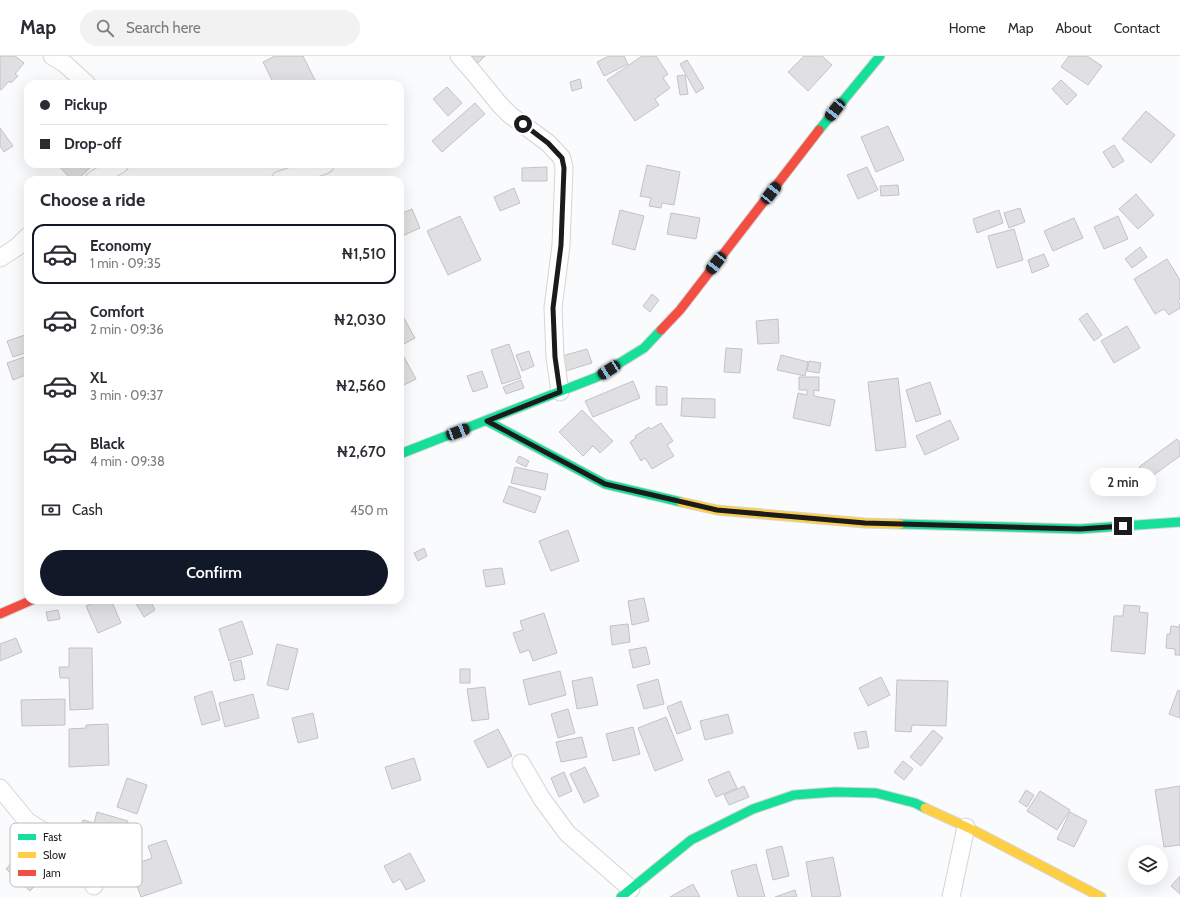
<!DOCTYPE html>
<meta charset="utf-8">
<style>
:root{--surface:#fff;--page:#f2f2f3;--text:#2b2b33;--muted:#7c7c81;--line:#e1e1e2;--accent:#111827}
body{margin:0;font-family:Cabin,sans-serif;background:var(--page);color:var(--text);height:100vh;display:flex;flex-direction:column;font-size:15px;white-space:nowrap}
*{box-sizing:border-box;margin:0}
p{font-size:13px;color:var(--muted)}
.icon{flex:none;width:22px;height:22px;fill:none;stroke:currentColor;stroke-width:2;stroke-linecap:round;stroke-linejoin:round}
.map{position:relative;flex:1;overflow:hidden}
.drawer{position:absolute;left:24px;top:120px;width:380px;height:428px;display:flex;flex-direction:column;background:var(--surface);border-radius:12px;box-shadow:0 4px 16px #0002}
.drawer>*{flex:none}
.guide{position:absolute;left:24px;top:24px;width:380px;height:88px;border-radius:12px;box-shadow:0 4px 16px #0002;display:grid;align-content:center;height:88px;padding:0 16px;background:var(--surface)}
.tools{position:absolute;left:1128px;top:789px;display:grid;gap:8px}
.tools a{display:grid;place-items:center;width:40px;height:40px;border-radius:50%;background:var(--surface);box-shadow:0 4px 16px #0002;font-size:20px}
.end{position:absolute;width:18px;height:18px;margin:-9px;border:5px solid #1b1b1e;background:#fff;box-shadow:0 0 0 2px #fff}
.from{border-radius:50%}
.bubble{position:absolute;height:28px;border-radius:14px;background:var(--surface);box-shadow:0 4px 16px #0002;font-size:13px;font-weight:600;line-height:28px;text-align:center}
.car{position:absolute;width:12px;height:24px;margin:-12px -6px;border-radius:5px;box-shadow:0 0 3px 1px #0007;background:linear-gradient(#222 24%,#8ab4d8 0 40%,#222 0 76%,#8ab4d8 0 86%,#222 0)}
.guide b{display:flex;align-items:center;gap:14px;height:38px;font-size:15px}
.guide b+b{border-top:1px solid var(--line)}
.guide i{width:10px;height:10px;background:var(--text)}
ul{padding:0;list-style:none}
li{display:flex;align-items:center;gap:12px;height:60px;margin:0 8px 6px;padding:0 8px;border:2px solid transparent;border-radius:12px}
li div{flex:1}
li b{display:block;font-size:15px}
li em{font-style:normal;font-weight:600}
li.selected{border-color:var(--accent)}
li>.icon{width:36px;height:36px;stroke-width:1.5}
h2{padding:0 16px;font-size:18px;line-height:48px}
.pay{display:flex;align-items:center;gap:10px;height:44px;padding:0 16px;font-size:15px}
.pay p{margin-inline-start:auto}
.action{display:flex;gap:8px;margin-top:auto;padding:8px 16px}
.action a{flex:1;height:46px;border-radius:24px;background:var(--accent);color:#fff;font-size:16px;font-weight:600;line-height:46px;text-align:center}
header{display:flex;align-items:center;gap:24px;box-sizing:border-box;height:56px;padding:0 20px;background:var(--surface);border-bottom:1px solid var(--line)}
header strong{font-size:19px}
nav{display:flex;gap:22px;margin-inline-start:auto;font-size:14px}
.search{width:280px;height:36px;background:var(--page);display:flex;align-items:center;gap:10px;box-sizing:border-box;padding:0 14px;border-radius:22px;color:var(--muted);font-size:15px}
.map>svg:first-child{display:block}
.building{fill:#e0e0e2;stroke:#c3c3c5}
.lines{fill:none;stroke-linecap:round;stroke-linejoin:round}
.street-casing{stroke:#d5d5d7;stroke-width:19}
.fast-casing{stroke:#d5d5d7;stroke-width:11}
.slow-casing{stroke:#d5d5d7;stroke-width:11}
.jam-casing{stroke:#d5d5d7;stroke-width:11}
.street{stroke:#fefeff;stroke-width:17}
.fast{stroke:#16e098;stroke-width:9}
.slow{stroke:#ffcf43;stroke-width:9}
.jam{stroke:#f24e42;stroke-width:9}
.route{stroke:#1b1b1e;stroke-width:5}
.key{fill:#fff;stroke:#bbbbbc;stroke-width:1}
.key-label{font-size:11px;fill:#1b1b1e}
</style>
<header>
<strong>Map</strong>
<div class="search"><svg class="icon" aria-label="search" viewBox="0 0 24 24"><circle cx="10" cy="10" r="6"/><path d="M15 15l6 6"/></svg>Search here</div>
<nav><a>Home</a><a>Map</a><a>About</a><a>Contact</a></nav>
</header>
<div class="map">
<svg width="1180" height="841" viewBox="0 0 1180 841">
<rect width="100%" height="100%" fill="#fafbfd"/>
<!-- building -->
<g class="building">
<path d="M0,0H15L24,7L15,18L18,20L11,27L9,25L1,34L0,33Z"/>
<path d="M275,0H303L316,26L311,28H274L263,6Z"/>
<path d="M470,0H485L478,7Z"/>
<path d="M609,0H624L628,8L604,20L597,6Z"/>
<path d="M642,0H656L668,18L663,22L670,32L655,43L659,49L635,65L607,24Z"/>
<path d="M804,0H822L832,9L808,35L788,16Z"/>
<path d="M1069,0H1087L1102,10L1088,29L1061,11Z"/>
<path d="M687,4L704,32L696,37L680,8Z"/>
<path d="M685,19L688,38L680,39L677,20Z"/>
<path d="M580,23L582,32L572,35L570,26Z"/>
<path d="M1061,24L1077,39L1067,49L1052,33Z"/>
<path d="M447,31L462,47L448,60L433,43Z"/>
<path d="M475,47L485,58L442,96L432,85Z"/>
<path d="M1146,55L1175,79L1151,107L1122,83Z"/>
<path d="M888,70L904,104L876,116L861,81Z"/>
<path d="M0,72L13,90L4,96L0,90Z"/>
<path d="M1114,89L1124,105L1113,112L1103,96Z"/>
<path d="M57,108H94L77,124H72Z"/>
<path d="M647,109L680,116L674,149L662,147L661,152L649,150L651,142L640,140Z"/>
<path d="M547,111V125H522V112Z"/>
<path d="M867,111L878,134L858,143L847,119Z"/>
<path d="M898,129L899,139L881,140L880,130Z"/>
<path d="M514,132L520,147L500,155L494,141Z"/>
<path d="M1136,138L1154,159L1138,173L1119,153Z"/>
<path d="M1020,152L1025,166L1009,172L1004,157Z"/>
<path d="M412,153L420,172L400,181V158Z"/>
<path d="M620,154L644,160L635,194L612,188Z"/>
<path d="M999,154L1003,167L977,177L973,163Z"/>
<path d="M671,157L700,162L696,183L667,178Z"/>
<path d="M460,160L481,204L448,219L427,175Z"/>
<path d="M1118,160L1128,183L1104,193L1094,171Z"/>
<path d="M1074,162L1083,182L1053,195L1044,175Z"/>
<path d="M1014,173L1023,204L997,212L988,180Z"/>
<path d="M1140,191L1147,201L1132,212L1125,203Z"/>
<path d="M1044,198L1049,210L1032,217L1028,204Z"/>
<path d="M1167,203L1180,224V243L1178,245L1180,248V252L1169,259L1164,253L1155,258L1134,223Z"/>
<path d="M652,238L659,244L650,256L643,250Z"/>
<path d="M400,255L415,282L404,288L400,280Z"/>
<path d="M1087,257L1102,279L1094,285L1079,263Z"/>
<path d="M778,263L779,287L758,288L756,265Z"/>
<path d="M1127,270L1140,292L1114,307L1101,285Z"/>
<path d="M28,278V296L13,301L7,285Z"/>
<path d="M509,288L521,322L502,328L491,294Z"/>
<path d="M726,292L742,293L740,317L724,316Z"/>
<path d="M587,293L592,307L566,315L562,300Z"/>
<path d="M529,295L534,310L522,315L516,299Z"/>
<path d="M781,299L808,306L805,320L777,314Z"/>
<path d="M27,300L28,304V318L13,324L7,307Z"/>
<path d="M404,301L416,323L400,331V303Z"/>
<path d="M809,305L821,307L819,317L807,315Z"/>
<path d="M482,315L488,331L473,336L467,320Z"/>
<path d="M799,321H819V335L814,334V340L835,344L830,370L793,362L798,337L807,339V334H799Z"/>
<path d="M898,322L906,391L876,395L868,326Z"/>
<path d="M521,324L524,332L506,338L503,331Z"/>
<path d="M633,325L640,342L593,361L585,345Z"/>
<path d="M930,326L941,358L916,366L906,334Z"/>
<path d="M656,330L667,331V349H656Z"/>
<path d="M682,342L715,343V362L681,360Z"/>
<path d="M582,354L613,385L600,397L593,390L583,400L559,376Z"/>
<path d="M950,364L959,383L925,399L916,380Z"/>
<path d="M661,367L673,385L667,389L674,400L652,413L645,402L641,405L630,386L636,382L635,380L649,371L651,373Z"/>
<path d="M1177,383L1180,387V400L1148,423L1139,411Z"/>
<path d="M519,400L529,405L526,411L516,406Z"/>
<path d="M515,411L548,418L545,434L511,427Z"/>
<path d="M509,430L541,441L535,457L503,446Z"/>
<path d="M568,474L579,505L551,515L539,485Z"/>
<path d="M424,492L427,500L418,505L414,497Z"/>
<path d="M502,512L505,528L486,531L483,514Z"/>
<path d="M644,542L649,565L632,569L628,545Z"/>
<path d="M101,544H111L121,567L98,577L86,550Z"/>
<path d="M134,544H150L155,554L144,561Z"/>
<path d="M1124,549L1140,550L1139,556L1148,557L1145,598L1111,595L1114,560H1123Z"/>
<path d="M58,554L60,563L48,565L46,556Z"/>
<path d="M544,557L557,597L533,605L529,594L520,597L513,577L523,574L520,565Z"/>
<path d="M242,565L253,598L229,605L219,573Z"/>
<path d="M628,568L630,586L612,589L610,570Z"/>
<path d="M1180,568V599H1175V593L1166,592L1167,578H1170L1171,570L1179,571Z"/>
<path d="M16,582L22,596L0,605V588Z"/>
<path d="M277,588L298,593L288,634L267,629Z"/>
<path d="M646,591L650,608L633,612L629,594Z"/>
<path d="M69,592H92L93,653L70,654L69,622H60L59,611H69Z"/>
<path d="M241,604L245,623L234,625L230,607Z"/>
<rect x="460" y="613" width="10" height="14"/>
<path d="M560,615L566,639L529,649L523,624Z"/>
<path d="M592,621L598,649L577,653L572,625Z"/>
<path d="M881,621L890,639L868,650L859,632Z"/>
<path d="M658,623L664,648L644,653L637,629Z"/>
<path d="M897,624L948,625L946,670L912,669L911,676L895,675Z"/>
<path d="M485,631L489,663L472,665L467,633Z"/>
<path d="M1178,634L1180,635V662L1169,658Z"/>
<path d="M212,635L220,664L202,669L194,641Z"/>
<path d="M253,638L259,662L225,671L219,647Z"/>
<path d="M65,643V669L22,670L21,644Z"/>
<path d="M681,645L691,673L677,678L667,651Z"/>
<path d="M568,653L575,677L558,682L551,658Z"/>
<path d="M313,657L318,682L298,687L292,662Z"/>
<path d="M728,658L733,677L705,684L700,665Z"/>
<path d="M666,661L683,704L655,715L638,672Z"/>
<path d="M108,668L109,709L69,711V673L86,672V669Z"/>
<path d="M633,671L640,698L613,705L606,678Z"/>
<path d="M498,673L512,700L488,712L474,685Z"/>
<path d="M933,674L943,682L921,710L910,701Z"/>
<path d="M866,675L869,691L858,693L854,677Z"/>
<path d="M582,681L587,701L561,706L556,686Z"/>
<path d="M414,702L421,724L392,733L385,711Z"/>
<path d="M903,705L913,713L904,724L894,716Z"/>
<path d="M585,711L599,740L584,747L570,718Z"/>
<path d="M729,715L737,732L716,741L708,724Z"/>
<path d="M564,716L572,735L559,741L551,722Z"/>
<path d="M127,722L147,729L137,758L117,751Z"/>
<path d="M744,730L749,741L729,749L724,739Z"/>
<path d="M1180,730V789L1164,791L1155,734Z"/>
<path d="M1026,734L1034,739L1027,751L1019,746Z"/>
<path d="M1040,735L1070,754L1057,774L1027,755Z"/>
<path d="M97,756L128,765L115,810L82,801L86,788L77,785L83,764L94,767Z"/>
<path d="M1070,756L1087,765L1074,791L1057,783Z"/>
<path d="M34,782L58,804L30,835L6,813Z"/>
<path d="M166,784L182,827L141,841L130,810L152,802L148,790Z"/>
<path d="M782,790L789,820L773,824L766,794Z"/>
<path d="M410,797L425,825L406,834L400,823L393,827L384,810Z"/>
<path d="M833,801L841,840L834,841H812L806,806Z"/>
<path d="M756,808L765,841H738L731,815Z"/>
<path d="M1180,820V838L1171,830Z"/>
<path d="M693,828L700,841H670Z"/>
<path d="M795,834L797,841H775Z"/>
</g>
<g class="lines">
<!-- street casing -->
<g class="street-casing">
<g id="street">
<path d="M52,0L65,8L87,28"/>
<path d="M459,0L474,17L500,49L510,59L548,87L562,102L564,112L561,189L553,252L555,301L560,336"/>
<path d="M94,124L120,108"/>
<path d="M280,124L325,109"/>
<path d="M0,202L17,191L28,180"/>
<path d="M521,707L542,743L567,777L631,833"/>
<path d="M0,732L27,765L41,774L59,781L75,793L94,830"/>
<path d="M951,841L966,771"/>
</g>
</g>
<!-- fast casing -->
<g class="fast-casing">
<g id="fast">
<path d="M819,74L880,0"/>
<path d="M487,365L605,428L681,446"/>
<path d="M400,398L597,321L644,292L661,274"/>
<path d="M900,468L1080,473L1180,466"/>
<path d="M621,841L691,784L753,753L794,739L835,736L876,737L915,747L925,752"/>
</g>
</g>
<!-- slow casing -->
<g class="slow-casing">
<g id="slow">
<path d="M681,446L717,454L865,467L900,468"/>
<path d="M925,752L973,774L1101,841"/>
</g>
</g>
<!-- jam casing -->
<g class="jam-casing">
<g id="jam">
<path d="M661,274L680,254L819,74"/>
<path d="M0,558L32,544"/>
</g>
</g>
<!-- street -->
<use href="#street" class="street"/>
<!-- fast -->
<use href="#fast" class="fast"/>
<!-- slow -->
<use href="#slow" class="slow"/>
<!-- jam -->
<use href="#jam" class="jam"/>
</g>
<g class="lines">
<!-- route -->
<path class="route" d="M523,68L548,87L562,102L564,112L561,189L553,252L555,301L560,336L487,365L605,428L717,454L865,467L1080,473L1123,470"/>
</g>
<!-- legend -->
<rect x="10" y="767" width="132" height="64" rx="6" class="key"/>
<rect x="18" y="778" width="18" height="6" fill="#16e098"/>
<rect x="18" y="796" width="18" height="6" fill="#ffcf43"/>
<rect x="18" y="814" width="18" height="6" fill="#f24e42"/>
<g class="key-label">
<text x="43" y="785">Fast</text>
<text x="43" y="803">Slow</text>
<text x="43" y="821">Jam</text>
</g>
</svg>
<div class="tools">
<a><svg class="icon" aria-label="layers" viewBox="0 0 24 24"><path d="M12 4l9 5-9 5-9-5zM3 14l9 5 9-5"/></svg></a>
</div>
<i class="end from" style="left:523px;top:68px"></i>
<i class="end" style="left:1123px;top:470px"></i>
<div class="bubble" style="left:1090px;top:412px;width:66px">2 min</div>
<i class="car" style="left:835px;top:54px;rotate:218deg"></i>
<i class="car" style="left:771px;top:137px;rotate:38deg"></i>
<i class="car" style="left:716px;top:207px;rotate:218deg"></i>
<i class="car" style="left:609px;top:314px;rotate:237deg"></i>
<i class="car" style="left:458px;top:376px;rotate:69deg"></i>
<div class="guide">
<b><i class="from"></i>Pickup</b>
<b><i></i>Drop-off</b>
</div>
<section class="drawer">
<h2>Choose a ride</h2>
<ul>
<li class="selected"><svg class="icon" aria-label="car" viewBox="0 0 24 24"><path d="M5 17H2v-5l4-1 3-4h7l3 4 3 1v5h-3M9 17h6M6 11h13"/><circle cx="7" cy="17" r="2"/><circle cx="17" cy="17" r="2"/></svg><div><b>Economy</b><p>1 min · 09:35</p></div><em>₦1,510</em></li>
<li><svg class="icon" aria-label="car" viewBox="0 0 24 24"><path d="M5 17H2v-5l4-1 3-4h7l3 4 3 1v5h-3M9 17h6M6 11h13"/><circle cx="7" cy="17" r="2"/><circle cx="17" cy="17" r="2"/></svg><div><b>Comfort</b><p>2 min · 09:36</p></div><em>₦2,030</em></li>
<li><svg class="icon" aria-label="car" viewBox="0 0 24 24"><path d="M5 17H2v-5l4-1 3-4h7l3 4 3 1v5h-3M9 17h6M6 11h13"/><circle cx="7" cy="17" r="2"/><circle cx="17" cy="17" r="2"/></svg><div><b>XL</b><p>3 min · 09:37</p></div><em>₦2,560</em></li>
<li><svg class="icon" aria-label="car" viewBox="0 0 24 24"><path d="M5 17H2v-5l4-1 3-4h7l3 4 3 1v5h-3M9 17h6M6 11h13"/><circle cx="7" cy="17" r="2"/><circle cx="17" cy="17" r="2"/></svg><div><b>Black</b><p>4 min · 09:38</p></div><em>₦2,670</em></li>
</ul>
<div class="pay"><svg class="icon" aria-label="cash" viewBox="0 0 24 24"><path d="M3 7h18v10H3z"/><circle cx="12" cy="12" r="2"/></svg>Cash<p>450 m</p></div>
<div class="action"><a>Confirm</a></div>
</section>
</div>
